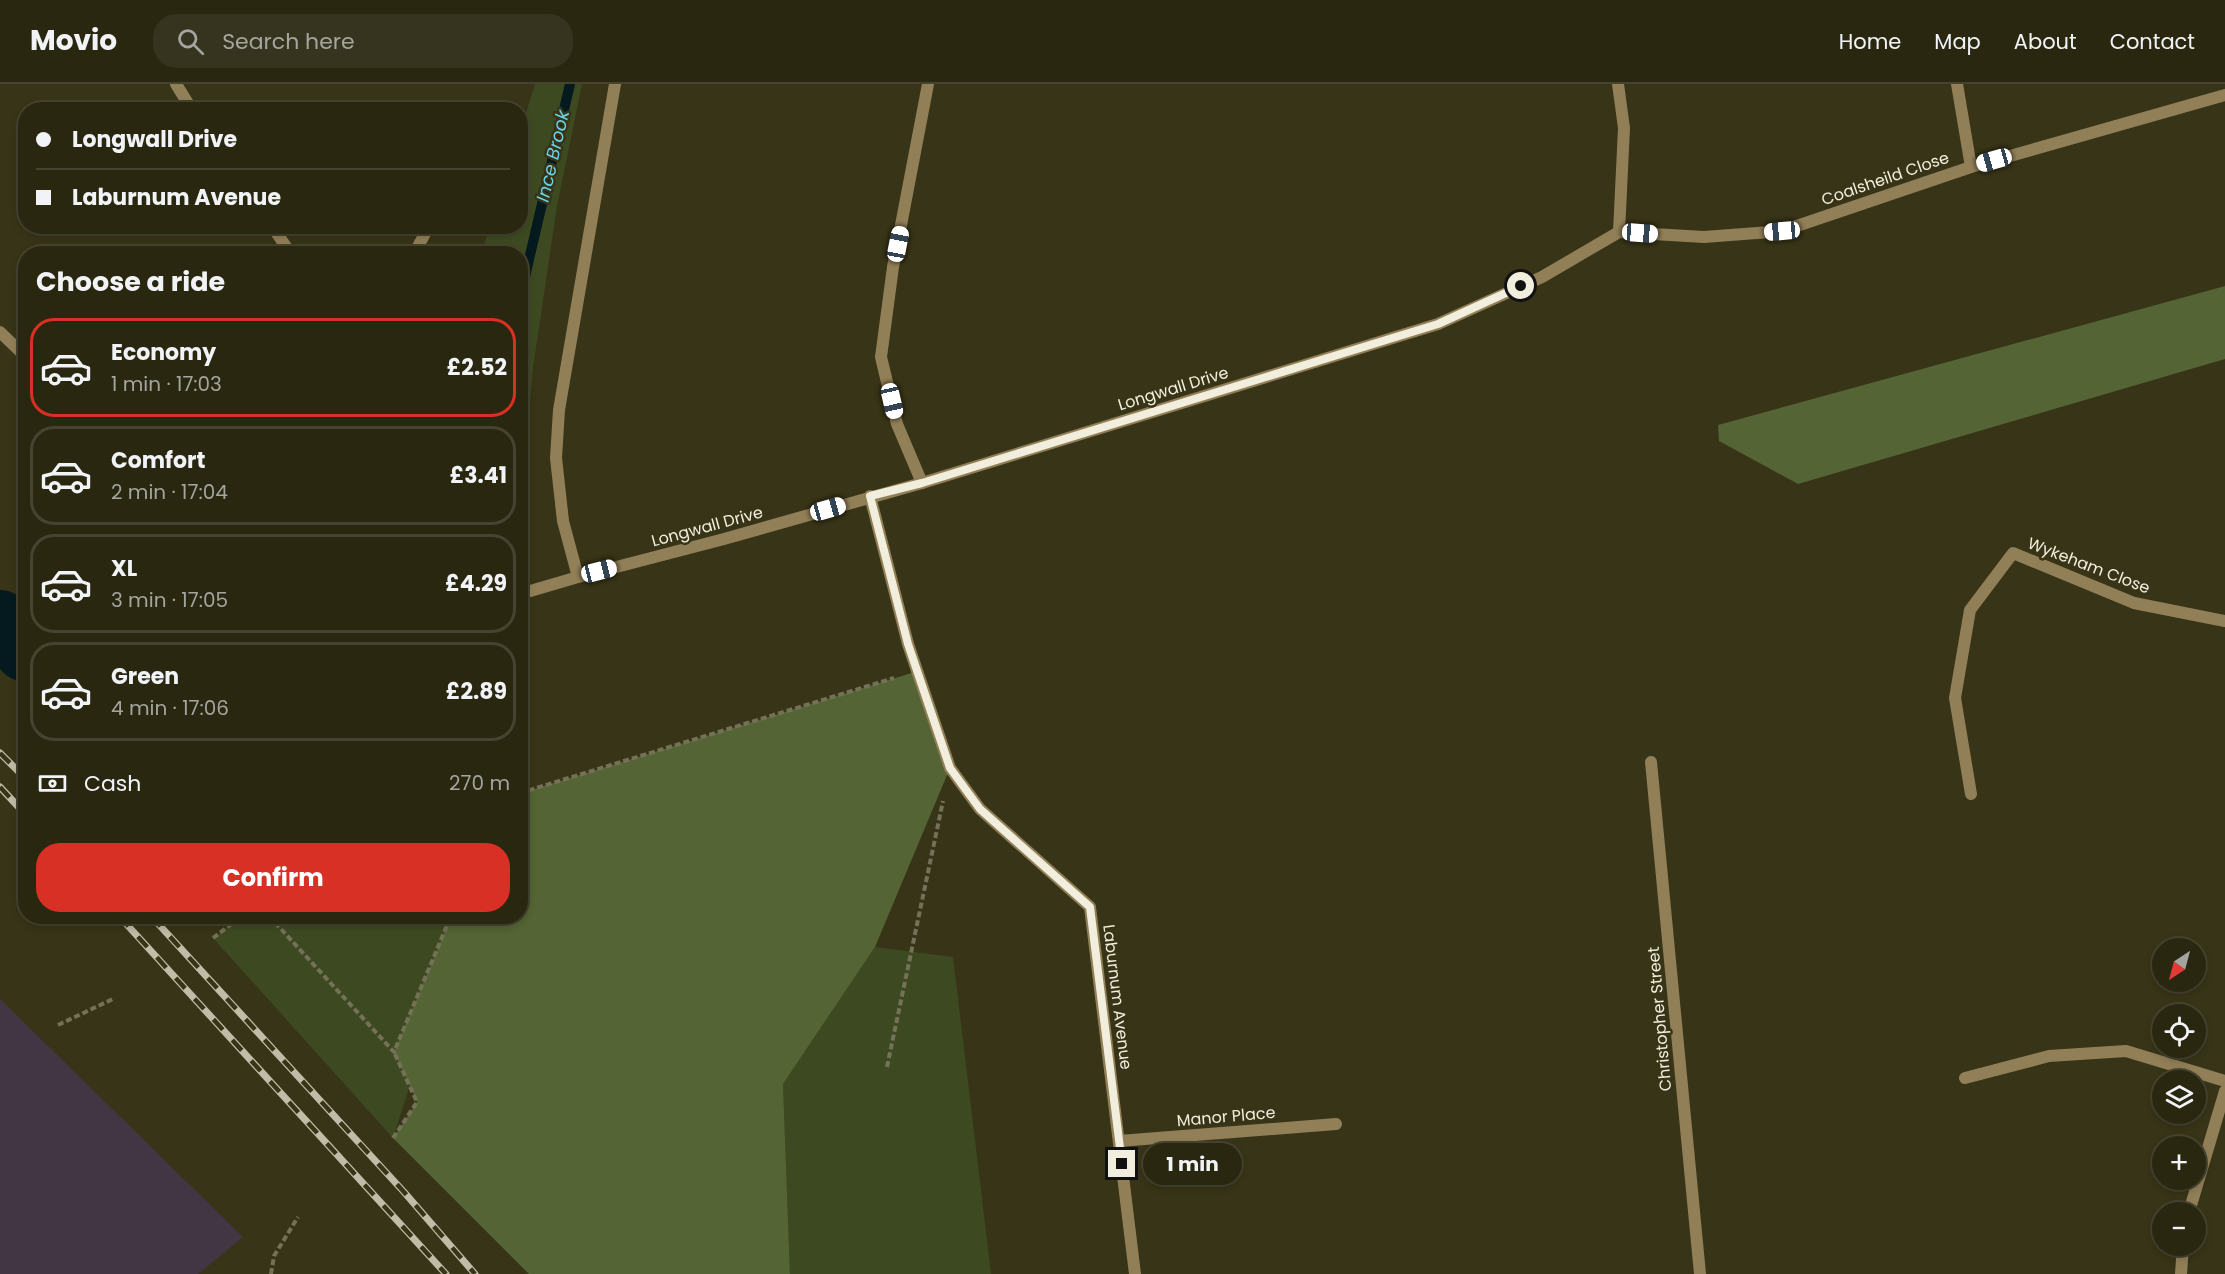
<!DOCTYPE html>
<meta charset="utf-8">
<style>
:root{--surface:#2a2711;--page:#36331f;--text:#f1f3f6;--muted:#a5a59f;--line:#464431;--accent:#d93025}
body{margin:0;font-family:Poppins,sans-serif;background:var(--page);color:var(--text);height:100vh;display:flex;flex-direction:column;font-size:22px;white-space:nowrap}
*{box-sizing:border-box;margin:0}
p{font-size:20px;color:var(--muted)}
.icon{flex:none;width:33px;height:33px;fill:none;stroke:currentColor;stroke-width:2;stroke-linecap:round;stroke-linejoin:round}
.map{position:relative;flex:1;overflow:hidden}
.side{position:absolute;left:18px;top:162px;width:510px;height:678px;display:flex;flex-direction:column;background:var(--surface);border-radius:24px;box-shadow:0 3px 9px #0003,0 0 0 2px var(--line)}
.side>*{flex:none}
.top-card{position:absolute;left:18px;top:18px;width:510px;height:132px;border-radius:24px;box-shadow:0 3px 9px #0003,0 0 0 2px var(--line);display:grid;align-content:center;height:132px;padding:0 18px;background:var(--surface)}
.needle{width:39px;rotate:216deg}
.fabs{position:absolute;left:2152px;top:854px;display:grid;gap:12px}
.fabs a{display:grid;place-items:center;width:54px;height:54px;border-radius:50%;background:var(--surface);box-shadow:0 3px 9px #0003,0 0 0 2px var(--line);font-size:30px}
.end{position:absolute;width:27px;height:27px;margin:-14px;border:8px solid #f1eedd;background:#111;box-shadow:0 0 0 3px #111}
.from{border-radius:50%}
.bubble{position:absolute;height:42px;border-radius:21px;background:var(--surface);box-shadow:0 3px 9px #0003,0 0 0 2px var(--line);font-size:20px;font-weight:700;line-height:42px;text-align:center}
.car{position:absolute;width:18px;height:36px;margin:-18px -9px;border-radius:8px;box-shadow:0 0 4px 2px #0007;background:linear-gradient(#fff 24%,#345 0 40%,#fff 0 76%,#345 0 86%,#fff 0)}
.top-card b{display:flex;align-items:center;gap:21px;height:57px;font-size:22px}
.top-card b+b{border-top:2px solid var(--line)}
.top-card i{width:15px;height:15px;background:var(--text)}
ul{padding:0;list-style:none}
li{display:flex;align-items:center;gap:18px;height:99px;margin:0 12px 9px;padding:0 6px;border:3px solid var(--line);border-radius:24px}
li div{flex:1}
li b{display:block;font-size:22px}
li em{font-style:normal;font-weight:700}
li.selected{border-color:var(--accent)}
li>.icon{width:54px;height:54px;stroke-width:1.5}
h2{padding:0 18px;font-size:27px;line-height:72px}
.pay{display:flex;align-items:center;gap:15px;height:66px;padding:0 18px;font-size:22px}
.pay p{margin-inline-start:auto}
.action{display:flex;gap:12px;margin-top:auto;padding:12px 18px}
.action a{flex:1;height:69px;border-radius:24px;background:var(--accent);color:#fff;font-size:24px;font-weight:700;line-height:69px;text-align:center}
header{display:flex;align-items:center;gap:36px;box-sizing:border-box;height:84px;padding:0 30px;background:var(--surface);border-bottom:2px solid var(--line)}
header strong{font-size:28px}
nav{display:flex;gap:33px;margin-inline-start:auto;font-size:21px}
.search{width:420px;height:54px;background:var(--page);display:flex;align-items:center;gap:15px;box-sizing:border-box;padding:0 21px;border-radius:24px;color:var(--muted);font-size:22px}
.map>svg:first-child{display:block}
.industrial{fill:#433644}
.green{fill:#3d4a21}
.forest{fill:#546434}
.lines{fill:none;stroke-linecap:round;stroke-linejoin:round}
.stream{stroke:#041a1f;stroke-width:10}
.river{stroke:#041a1f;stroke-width:64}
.path{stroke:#757158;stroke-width:4;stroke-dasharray:6 3;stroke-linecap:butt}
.service{stroke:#917f57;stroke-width:12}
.minor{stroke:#917f57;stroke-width:12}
.rail-casing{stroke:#c0bca8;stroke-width:7}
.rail{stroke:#383417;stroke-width:4.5;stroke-dasharray:14;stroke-linecap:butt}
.route{stroke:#f1eedd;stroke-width:8}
.labels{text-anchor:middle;stroke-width:5;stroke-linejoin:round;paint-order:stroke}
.street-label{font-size:16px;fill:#f1eedd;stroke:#383417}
.water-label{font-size:18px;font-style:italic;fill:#68d5ec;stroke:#383417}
</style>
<header>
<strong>Movio</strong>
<div class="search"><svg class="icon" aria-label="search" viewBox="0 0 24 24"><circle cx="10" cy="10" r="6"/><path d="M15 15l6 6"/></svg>Search here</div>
<nav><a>Home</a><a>Map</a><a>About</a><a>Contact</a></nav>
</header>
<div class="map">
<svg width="2225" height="1190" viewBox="0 0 2225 1190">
<rect width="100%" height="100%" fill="#383417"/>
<!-- industrial -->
<path class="industrial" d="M0,915L243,1153L198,1190H0Z"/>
<!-- green -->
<g class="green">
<path d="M535,0H582L557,122L533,284L523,393L521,395L520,170L481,169L490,143L520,142L521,45Z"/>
<path d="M242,833H464L393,1054L213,854Z"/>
<path d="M875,863L953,873L991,1190H790L783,1000Z"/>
</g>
<!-- forest -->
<g class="forest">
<path d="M2225,202V275L1798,400L1719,357L1718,341Z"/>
<path d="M918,587L950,684L875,863L783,1000L790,1190H529L393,1054L417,1018L394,968L451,833L520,832L521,709Z"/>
</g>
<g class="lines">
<!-- stream -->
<path class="stream" d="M520,214L570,0"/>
<!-- river -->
<path class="river" d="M0,538L26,566"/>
<!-- path -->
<g class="path">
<path d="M520,709L894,594"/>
<path d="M269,832L394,968L451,832"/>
<path d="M213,854L242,832"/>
<path d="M58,941L115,914"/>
<path d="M887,983L943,717"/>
<path d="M393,1054L417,1018L394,968"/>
<path d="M271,1190L274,1172L298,1133"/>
</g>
<!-- service -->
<path class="service" d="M0,248L26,273"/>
<!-- minor -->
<g class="minor">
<path d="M176,0L192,26"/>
<path d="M1957,0L1971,83"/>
<path d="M272,142L291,170"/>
<path d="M1619,148L1704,153L1782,147L1971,83L2225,11"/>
<path d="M414,170L429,142"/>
<path d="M922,399L897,340L881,273L893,183L928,0"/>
<path d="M870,412L908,560L950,684L980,725L1090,823L1135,1190"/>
<path d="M578,493L563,437L556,374L559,326L615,0"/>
<path d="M520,510L578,493L724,455L922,399L1438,240L1542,193L1619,148L1624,44L1618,0"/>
<path d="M1651,678L1700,1190"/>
<path d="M1971,710L1955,614L1970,526L2013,469L2134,519L2225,537"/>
<path d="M1965,994L2049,972L2126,967L2225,997"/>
<path d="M1119,1057L1336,1040"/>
<path d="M2189,1128L2225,1007"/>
<path d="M2181,1190L2183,1161"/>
</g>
<!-- rail casing -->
<g class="rail-casing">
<g id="rail">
<path d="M0,669L26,695"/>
<path d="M0,703L26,731"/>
<path d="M119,832L446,1190"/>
<path d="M151,832L404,1108L475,1190"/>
</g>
</g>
<!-- rail -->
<use href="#rail" class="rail"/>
</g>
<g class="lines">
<!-- route -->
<path class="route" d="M1122,1080L1090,823L980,725L950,684L908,560L870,412L922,399L1438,240L1521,202"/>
</g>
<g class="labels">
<!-- street labels -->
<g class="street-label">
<text transform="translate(1885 94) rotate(-19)" y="6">Coalsheild Close</text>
<text transform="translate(1173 304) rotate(-17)" y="6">Longwall Drive</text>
<text transform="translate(707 442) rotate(-15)" y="6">Longwall Drive</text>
<text transform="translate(2089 481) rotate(21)" y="6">Wykeham Close</text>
<text transform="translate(1118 913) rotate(83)" y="6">Laburnum Avenue</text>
<text transform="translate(1659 935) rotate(-95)" y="6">Christopher Street</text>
<text transform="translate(1226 1032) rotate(-5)" y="6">Manor Place</text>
</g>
<!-- water labels -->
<g class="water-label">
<text transform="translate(553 72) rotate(-77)" y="6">Ince Brook</text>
</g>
</g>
</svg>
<div class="fabs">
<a><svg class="needle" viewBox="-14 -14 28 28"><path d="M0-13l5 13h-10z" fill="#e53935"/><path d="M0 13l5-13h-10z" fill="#a5a59f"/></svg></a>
<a><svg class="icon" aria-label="locate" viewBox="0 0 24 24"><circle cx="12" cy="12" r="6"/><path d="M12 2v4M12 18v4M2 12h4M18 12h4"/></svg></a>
<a><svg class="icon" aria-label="layers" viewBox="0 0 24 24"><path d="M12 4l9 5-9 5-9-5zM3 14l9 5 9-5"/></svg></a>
<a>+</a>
<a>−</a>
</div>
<i class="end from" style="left:1521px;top:202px"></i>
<i class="end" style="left:1122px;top:1080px"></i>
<div class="bubble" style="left:1143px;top:1059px;width:99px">1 min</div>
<i class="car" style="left:1994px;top:76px;rotate:254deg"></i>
<i class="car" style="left:1782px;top:147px;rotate:265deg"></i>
<i class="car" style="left:1640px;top:149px;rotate:94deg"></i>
<i class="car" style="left:898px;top:160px;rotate:11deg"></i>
<i class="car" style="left:892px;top:317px;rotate:167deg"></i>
<i class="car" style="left:828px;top:425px;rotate:74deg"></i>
<i class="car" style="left:599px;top:487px;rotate:76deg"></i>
<div class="top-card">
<b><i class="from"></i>Longwall Drive</b>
<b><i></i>Laburnum Avenue</b>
</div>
<section class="side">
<h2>Choose a ride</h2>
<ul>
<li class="selected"><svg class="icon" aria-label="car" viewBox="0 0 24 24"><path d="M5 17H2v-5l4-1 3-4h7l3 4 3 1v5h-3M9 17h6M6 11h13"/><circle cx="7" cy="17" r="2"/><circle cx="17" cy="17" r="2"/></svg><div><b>Economy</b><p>1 min · 17:03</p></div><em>£2.52</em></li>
<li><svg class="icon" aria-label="car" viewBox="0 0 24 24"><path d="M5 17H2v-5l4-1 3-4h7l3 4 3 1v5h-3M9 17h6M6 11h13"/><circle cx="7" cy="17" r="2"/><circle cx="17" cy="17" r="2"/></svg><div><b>Comfort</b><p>2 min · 17:04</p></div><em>£3.41</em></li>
<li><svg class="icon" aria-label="car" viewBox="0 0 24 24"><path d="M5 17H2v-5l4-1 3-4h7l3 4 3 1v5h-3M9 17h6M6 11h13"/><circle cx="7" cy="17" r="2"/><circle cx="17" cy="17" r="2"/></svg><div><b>XL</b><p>3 min · 17:05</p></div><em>£4.29</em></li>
<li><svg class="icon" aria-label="car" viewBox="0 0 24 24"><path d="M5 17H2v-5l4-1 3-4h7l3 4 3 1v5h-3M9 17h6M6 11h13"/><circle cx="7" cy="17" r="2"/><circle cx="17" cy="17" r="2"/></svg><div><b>Green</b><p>4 min · 17:06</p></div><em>£2.89</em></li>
</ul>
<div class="pay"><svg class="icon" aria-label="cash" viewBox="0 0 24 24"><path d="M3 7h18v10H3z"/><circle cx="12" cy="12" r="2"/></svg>Cash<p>270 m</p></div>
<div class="action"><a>Confirm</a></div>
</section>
</div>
